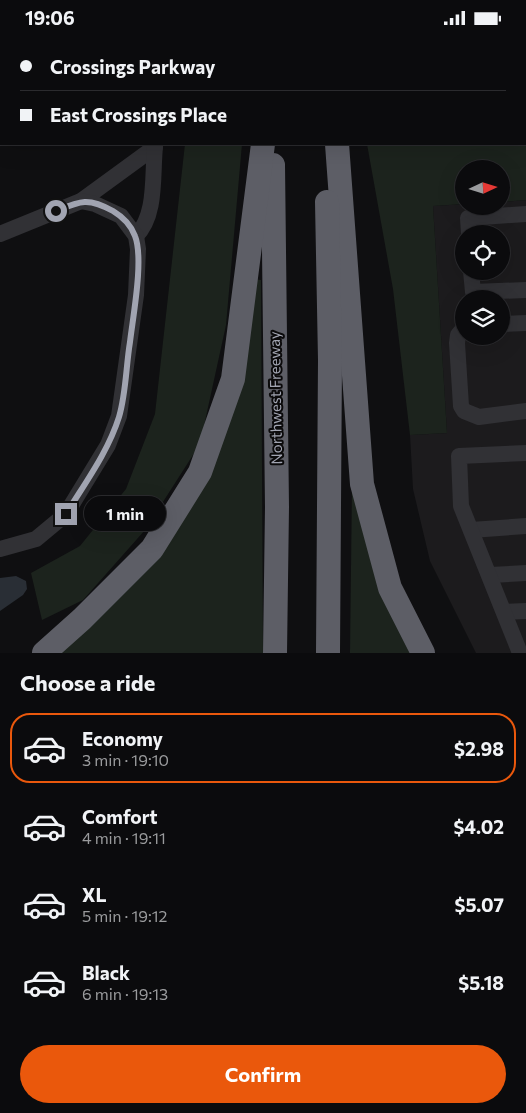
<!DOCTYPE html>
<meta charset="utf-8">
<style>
:root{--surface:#0b0b0d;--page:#141416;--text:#f1f3f6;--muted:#9a9b9d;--line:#2b2b2e;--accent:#ea580c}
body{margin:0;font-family:Commissioner,sans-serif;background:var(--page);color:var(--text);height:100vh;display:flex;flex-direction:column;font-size:19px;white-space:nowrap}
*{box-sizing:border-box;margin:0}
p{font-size:16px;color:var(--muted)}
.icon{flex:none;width:28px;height:28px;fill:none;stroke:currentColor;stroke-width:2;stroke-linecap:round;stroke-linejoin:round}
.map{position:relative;height:618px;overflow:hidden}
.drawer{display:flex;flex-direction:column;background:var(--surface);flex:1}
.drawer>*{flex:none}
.guide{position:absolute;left:0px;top:0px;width:526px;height:110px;box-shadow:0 5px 20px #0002,0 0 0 1px var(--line);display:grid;align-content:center;height:110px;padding:0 20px;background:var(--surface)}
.needle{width:32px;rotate:86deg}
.fabs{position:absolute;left:455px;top:125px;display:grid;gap:10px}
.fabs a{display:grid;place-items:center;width:55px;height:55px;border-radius:50%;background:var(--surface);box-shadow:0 5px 20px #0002,0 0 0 1px var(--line);font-size:25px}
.end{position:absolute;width:22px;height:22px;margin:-11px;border:6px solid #a1a4b1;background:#111;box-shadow:0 0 0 2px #111}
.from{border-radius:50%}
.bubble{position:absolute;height:35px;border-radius:18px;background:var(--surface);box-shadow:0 5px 20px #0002,0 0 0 1px var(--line);font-size:16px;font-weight:700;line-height:35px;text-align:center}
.guide b{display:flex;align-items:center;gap:18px;height:48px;font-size:19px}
.guide b+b{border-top:1px solid var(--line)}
.guide i{width:12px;height:12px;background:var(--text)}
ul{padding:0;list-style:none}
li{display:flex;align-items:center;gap:15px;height:70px;margin:0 10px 8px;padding:0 10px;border:2px solid transparent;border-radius:20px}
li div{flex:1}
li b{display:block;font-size:19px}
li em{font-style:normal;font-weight:700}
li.active{border-color:var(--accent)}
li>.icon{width:45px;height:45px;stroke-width:1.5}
h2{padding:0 20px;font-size:22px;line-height:60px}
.cta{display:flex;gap:10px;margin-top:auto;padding:10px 20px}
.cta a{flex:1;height:58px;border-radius:30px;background:var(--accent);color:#fff;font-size:20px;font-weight:700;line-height:58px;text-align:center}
.status{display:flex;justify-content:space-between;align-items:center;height:35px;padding:0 25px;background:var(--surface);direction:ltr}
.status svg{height:14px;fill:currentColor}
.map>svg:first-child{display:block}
.built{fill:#1c1b1d;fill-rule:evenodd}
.green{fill:#1c231d}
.water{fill:#292e35}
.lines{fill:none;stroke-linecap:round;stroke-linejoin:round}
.minor{stroke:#313135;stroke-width:16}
.highway{stroke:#5d5e66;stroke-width:24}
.route{stroke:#a1a4b1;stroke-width:6}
.labels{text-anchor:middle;stroke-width:4;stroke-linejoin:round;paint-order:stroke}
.street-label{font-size:15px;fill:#a1a4b1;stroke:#0b0a0b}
</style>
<div class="status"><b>19:06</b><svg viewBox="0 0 49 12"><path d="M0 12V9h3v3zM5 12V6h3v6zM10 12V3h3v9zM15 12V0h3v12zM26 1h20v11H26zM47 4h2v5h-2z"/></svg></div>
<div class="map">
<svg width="526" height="618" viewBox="0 0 526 618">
<rect width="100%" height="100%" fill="#0f0f11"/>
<!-- built -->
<path class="built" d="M526,165V618H476L430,526L413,454L410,400L447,398L433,171L464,169V171H501V167ZM464,199H501V236H464ZM464,264H501V301H464Z"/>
<!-- green -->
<g class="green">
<path d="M159,0H243V1H158Z"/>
<path d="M351,0H526V165L501,167V134H464V169L433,171L447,398L410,400L393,254L367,109H525V1Z"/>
<path d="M185,109H242L226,290L200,409L145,495L83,565L42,585L31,538L80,511L126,454L155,379Z"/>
<path d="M254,244L261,245L263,618H57L170,501Z"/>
<path d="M352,450L414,618H350Z"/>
</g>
<!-- water -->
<path class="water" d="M16,541L26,546L27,554L23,560L0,576V543Z"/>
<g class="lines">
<!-- minor -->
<g class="minor">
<path d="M12,1L14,0"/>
<path d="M110,1L112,0"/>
<path d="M0,9L1,8"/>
<path d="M0,75L1,74"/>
<path d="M0,199L81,166L155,112"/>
<path d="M469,199L468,183L526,179"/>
<path d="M136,201C157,180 152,140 155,112"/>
<path d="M471,236L473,257L526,255"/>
<path d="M501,289L526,288"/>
<path d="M464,293L458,300L457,308L461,371L464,376L479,382L526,376"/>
<path d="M471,495L526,491"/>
<path d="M0,514L36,504L66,479L108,410L119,381L136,260L138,214L136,201L121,181L95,169L81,166"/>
<path d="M490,540L526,538"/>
<path d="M504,577L526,576"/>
<path d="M520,618L461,471L459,421L526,418"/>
</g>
<!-- highway -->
<g class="highway">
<path d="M270,0V1"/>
<path d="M329,0L330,1"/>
<path d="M337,109L362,449L390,553L423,618"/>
<path d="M273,130L277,472L275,618"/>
<path d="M327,167L330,325L328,618"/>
<path d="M44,618L82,584L152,514L200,437L233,344L263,109"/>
</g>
</g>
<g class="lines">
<!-- route -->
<path class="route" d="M56,176C80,166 88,162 113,176C123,182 131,190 135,201C144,224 133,281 130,307C126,331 126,359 119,382C108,417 85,448 66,479"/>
</g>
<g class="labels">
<!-- street labels -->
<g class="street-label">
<text transform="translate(276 363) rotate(-91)" y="5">Northwest Freeway</text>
</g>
</g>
</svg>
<div class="fabs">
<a><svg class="needle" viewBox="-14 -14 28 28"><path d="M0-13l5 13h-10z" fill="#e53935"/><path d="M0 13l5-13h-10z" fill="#9a9b9d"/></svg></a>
<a><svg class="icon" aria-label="locate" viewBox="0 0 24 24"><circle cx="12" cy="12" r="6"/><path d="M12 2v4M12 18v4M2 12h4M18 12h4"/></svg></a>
<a><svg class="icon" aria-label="layers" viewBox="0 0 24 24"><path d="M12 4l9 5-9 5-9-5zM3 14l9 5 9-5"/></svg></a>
</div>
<i class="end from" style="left:56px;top:176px"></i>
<i class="end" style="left:66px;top:479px"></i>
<div class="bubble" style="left:84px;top:461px;width:82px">1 min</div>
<div class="guide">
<b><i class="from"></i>Crossings Parkway</b>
<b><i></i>East Crossings Place</b>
</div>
</div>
<section class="drawer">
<h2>Choose a ride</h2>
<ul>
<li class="active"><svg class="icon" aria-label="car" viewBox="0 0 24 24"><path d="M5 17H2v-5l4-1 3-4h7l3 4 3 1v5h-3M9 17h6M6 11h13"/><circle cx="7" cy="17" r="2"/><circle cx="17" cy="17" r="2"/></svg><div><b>Economy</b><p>3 min · 19:10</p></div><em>$2.98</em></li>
<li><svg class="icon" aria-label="car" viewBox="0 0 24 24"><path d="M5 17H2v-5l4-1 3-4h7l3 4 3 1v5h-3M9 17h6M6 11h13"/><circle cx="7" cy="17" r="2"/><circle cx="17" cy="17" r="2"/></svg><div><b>Comfort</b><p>4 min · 19:11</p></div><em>$4.02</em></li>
<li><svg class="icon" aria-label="car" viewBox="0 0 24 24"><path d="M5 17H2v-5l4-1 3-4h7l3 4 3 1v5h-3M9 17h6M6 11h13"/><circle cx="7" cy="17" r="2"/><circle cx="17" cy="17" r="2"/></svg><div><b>XL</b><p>5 min · 19:12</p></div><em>$5.07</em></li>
<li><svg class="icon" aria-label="car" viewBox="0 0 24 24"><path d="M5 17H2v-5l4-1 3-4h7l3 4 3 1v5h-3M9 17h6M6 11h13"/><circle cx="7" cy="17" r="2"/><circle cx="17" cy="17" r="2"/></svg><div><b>Black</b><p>6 min · 19:13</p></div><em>$5.18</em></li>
</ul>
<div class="cta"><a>Confirm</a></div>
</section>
